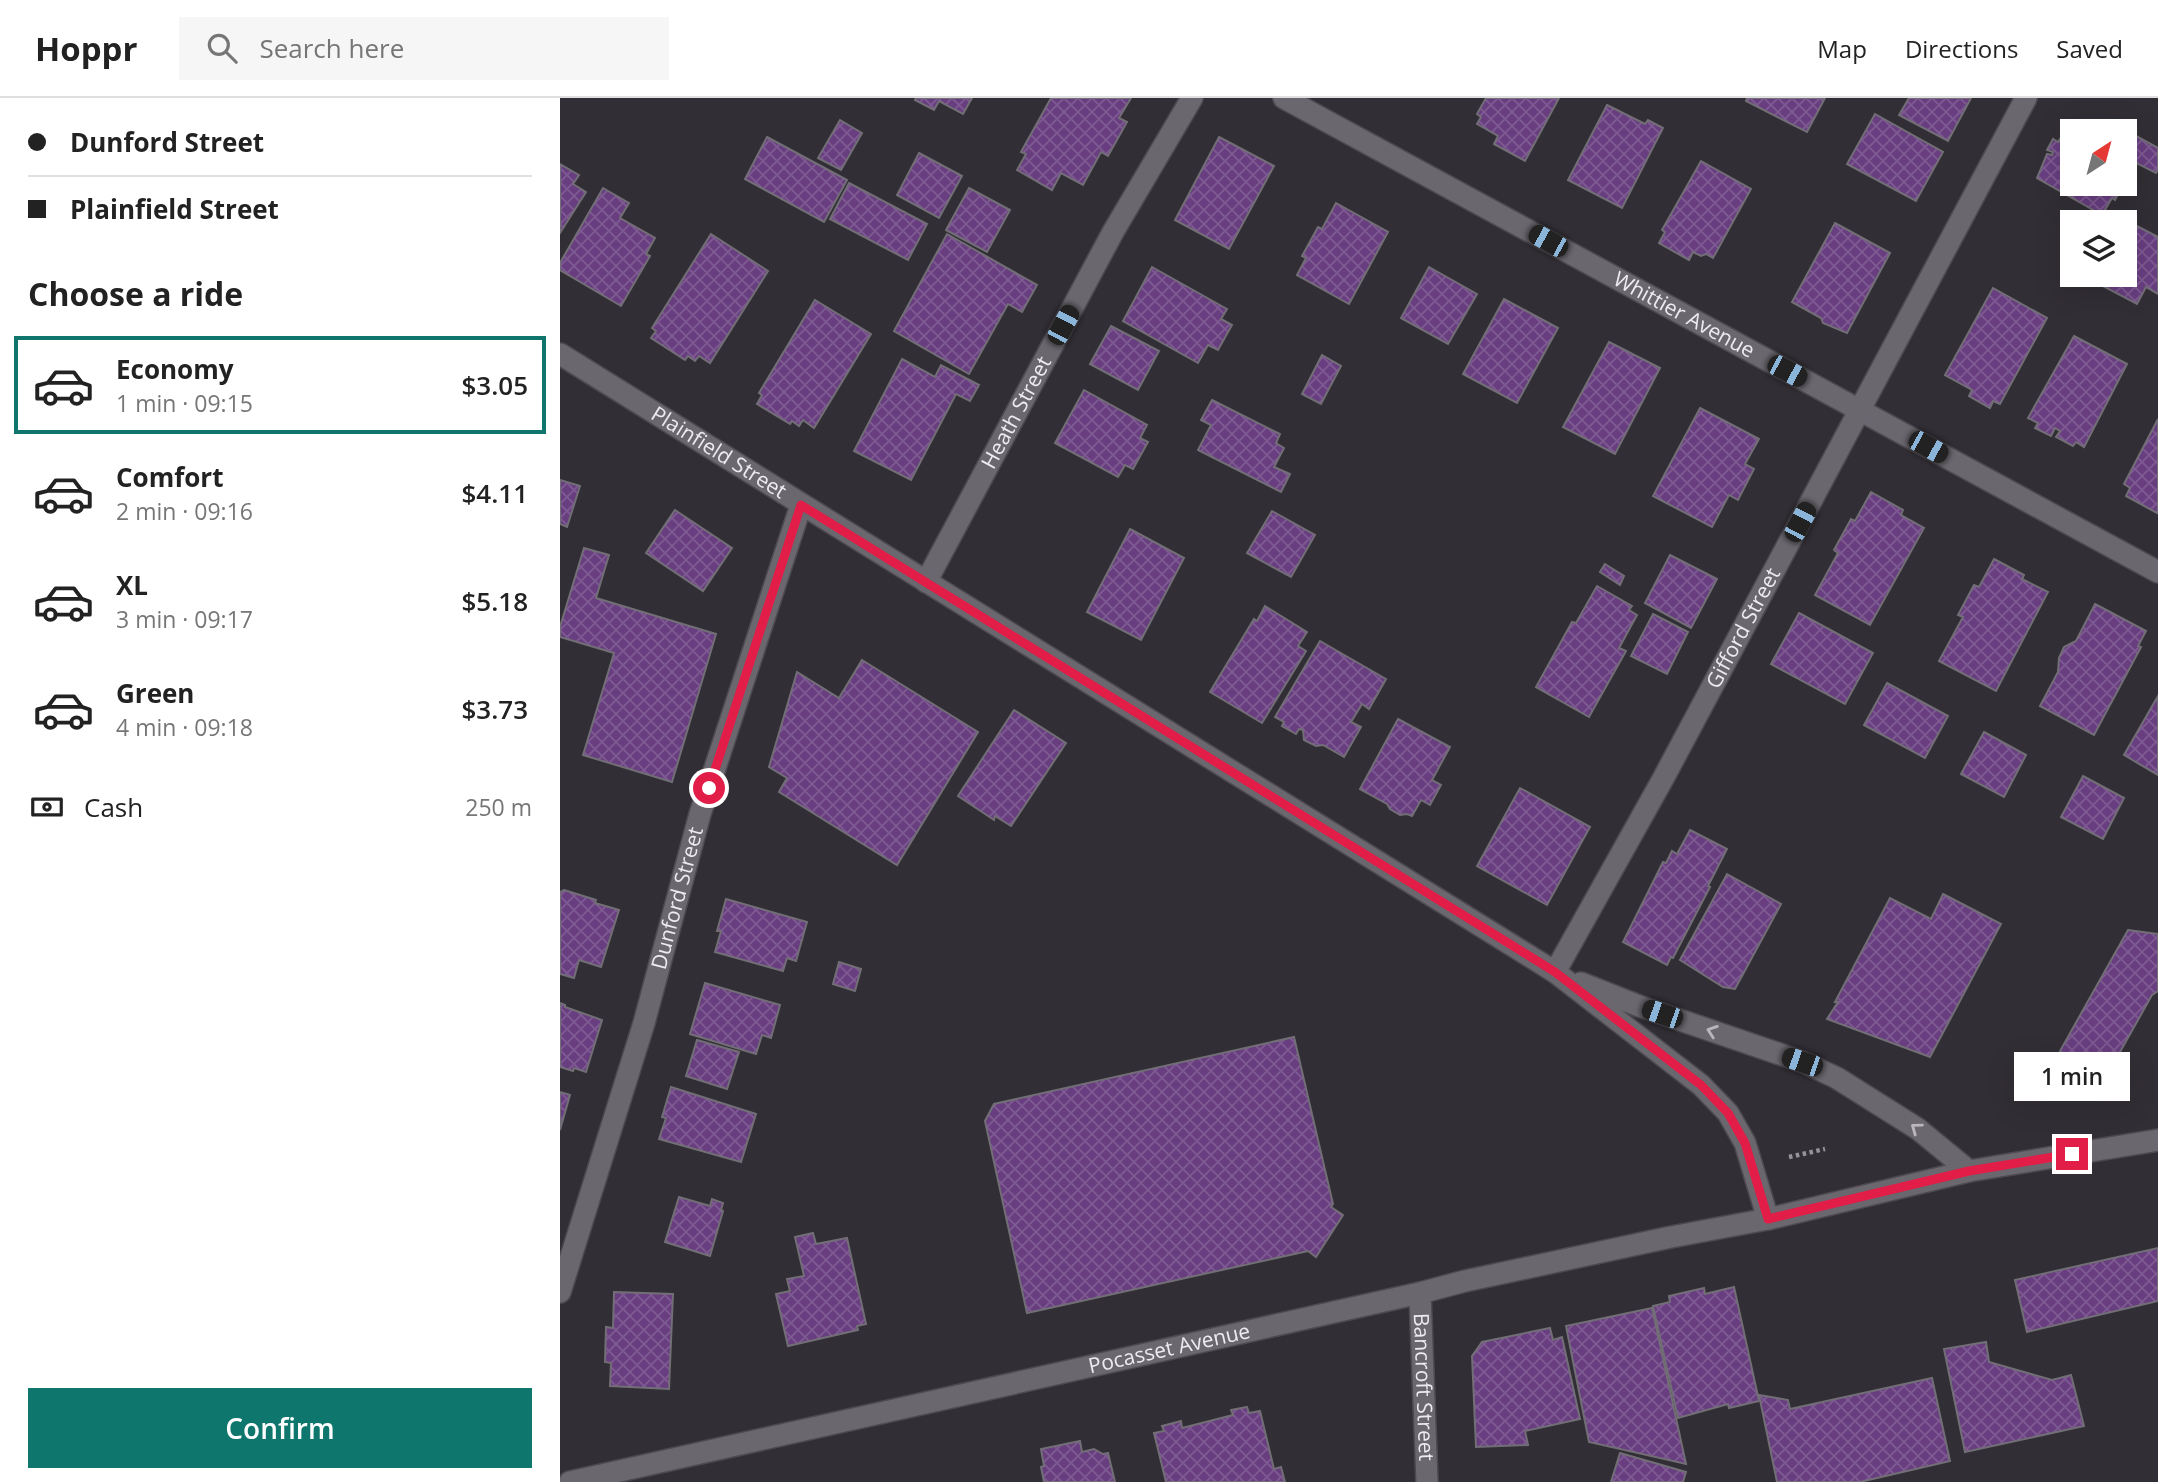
<!DOCTYPE html>
<meta charset="utf-8">
<style>
:root{--surface:#fff;--page:#f6f6f6;--text:#222;--muted:#767676;--line:#e0e0e0;--accent:#0f766e}
body{margin:0;font-family:"Open Sans",sans-serif;background:var(--page);color:var(--text);height:100vh;display:flex;flex-direction:column;font-size:26px;white-space:nowrap}
*{box-sizing:border-box;margin:0}
p{font-size:23px;color:var(--muted)}
.icon{flex:none;width:38px;height:38px;fill:none;stroke:currentColor;stroke-width:2;stroke-linecap:round;stroke-linejoin:round}
.map{position:relative;flex:1;overflow:hidden}
.sheet{display:flex;flex-direction:column;background:var(--surface);width:560px}
.sheet>*{flex:none}
.hud{display:grid;align-content:center;height:154px;padding:0 28px;background:var(--surface)}
.needle{width:46px;rotate:36deg}
.fabs{position:absolute;left:1500px;top:21px;display:grid;gap:14px}
.fabs a{display:grid;place-items:center;width:77px;height:77px;border-radius:0px;background:var(--surface);box-shadow:0 7px 28px #0002;font-size:35px}
.end{position:absolute;width:32px;height:32px;margin:-16px;border:9px solid #e11d48;background:#fff;box-shadow:0 0 0 4px #fff}
.from{border-radius:50%}
.bubble{position:absolute;height:49px;border-radius:0px;background:var(--surface);box-shadow:0 7px 28px #0002;font-size:23px;font-weight:600;line-height:49px;text-align:center}
.car{position:absolute;width:21px;height:42px;margin:-21px -10px;border-radius:9px;box-shadow:0 0 5px 2px #0007;background:linear-gradient(#222 24%,#8ab4d8 0 40%,#222 0 76%,#8ab4d8 0 86%,#222 0)}
.hud b{display:flex;align-items:center;gap:24px;height:66px;font-size:26px}
.hud b+b{border-top:2px solid var(--line)}
.hud i{width:18px;height:18px;background:var(--text)}
ul{padding:0;list-style:none}
li{display:flex;align-items:center;gap:21px;height:98px;margin:0 14px 10px;padding:0 14px;border:4px solid transparent;border-radius:0px}
li div{flex:1}
li b{display:block;font-size:26px}
li em{font-style:normal;font-weight:600}
li.active{border-color:var(--accent)}
li>.icon{width:63px;height:63px;stroke-width:1.5}
h2{padding:0 28px;font-size:32px;line-height:84px}
.pay{display:flex;align-items:center;gap:18px;height:77px;padding:0 28px;font-size:26px}
.pay p{margin-inline-start:auto}
.primary-button{display:flex;gap:14px;margin-top:auto;padding:14px 28px}
.primary-button a{flex:1;height:80px;border-radius:0px;background:var(--accent);color:#fff;font-size:28px;font-weight:600;line-height:80px;text-align:center}
header{display:flex;align-items:center;gap:42px;box-sizing:border-box;height:98px;padding:0 35px;background:var(--surface);border-bottom:2px solid var(--line)}
header strong{font-size:33px}
nav{display:flex;gap:38px;margin-inline-start:auto;font-size:24px}
.search{width:490px;height:63px;background:var(--page);display:flex;align-items:center;gap:18px;box-sizing:border-box;padding:0 24px;border-radius:0px;color:var(--muted);font-size:26px}
main{display:flex;flex:1;min-height:0}
.map>svg:first-child{display:block}
.building{fill:url(#building-cross-hatch);stroke:#726e76;stroke-width:2}
.lines{fill:none;stroke-linecap:round;stroke-linejoin:round}
.minor-casing{stroke:#4d4950;stroke-width:24}
.secondary-casing{stroke:#4d4950;stroke-width:24}
.path{stroke:#969399;stroke-width:4.5;stroke-dasharray:3.5 3.5;stroke-linecap:butt}
.minor{stroke:#6b676f;stroke-width:21}
.secondary{stroke:#6b676f;stroke-width:21}
.oneway{stroke:#bab6bc}
.route{stroke:#e11d48;stroke-width:9}
.labels{text-anchor:middle;stroke-width:5;stroke-linejoin:round;paint-order:stroke}
.street-label{font-size:21px;fill:#eeebf0;stroke:#19171a}
</style>
<header>
<strong>Hoppr</strong>
<div class="search"><svg class="icon" aria-label="search" viewBox="0 0 24 24"><circle cx="10" cy="10" r="6"/><path d="M15 15l6 6"/></svg>Search here</div>
<nav><a>Map</a><a>Directions</a><a>Saved</a></nav>
</header>
<main>
<section class="sheet">
<div class="hud">
<b><i class="from"></i>Dunford Street</b>
<b><i></i>Plainfield Street</b>
</div>
<h2>Choose a ride</h2>
<ul>
<li class="active"><svg class="icon" aria-label="car" viewBox="0 0 24 24"><path d="M5 17H2v-5l4-1 3-4h7l3 4 3 1v5h-3M9 17h6M6 11h13"/><circle cx="7" cy="17" r="2"/><circle cx="17" cy="17" r="2"/></svg><div><b>Economy</b><p>1 min · 09:15</p></div><em>$3.05</em></li>
<li><svg class="icon" aria-label="car" viewBox="0 0 24 24"><path d="M5 17H2v-5l4-1 3-4h7l3 4 3 1v5h-3M9 17h6M6 11h13"/><circle cx="7" cy="17" r="2"/><circle cx="17" cy="17" r="2"/></svg><div><b>Comfort</b><p>2 min · 09:16</p></div><em>$4.11</em></li>
<li><svg class="icon" aria-label="car" viewBox="0 0 24 24"><path d="M5 17H2v-5l4-1 3-4h7l3 4 3 1v5h-3M9 17h6M6 11h13"/><circle cx="7" cy="17" r="2"/><circle cx="17" cy="17" r="2"/></svg><div><b>XL</b><p>3 min · 09:17</p></div><em>$5.18</em></li>
<li><svg class="icon" aria-label="car" viewBox="0 0 24 24"><path d="M5 17H2v-5l4-1 3-4h7l3 4 3 1v5h-3M9 17h6M6 11h13"/><circle cx="7" cy="17" r="2"/><circle cx="17" cy="17" r="2"/></svg><div><b>Green</b><p>4 min · 09:18</p></div><em>$3.73</em></li>
</ul>
<div class="pay"><svg class="icon" aria-label="cash" viewBox="0 0 24 24"><path d="M3 7h18v10H3z"/><circle cx="12" cy="12" r="2"/></svg>Cash<p>250 m</p></div>
<div class="primary-button"><a>Confirm</a></div>
</section>
<div class="map">
<svg width="1598" height="1384" viewBox="0 0 1598 1384">
<defs>
<pattern id="building-cross-hatch" width="8" height="8" patternUnits="userSpaceOnUse" patternTransform="scale(1.75)"><rect width="8" height="8" fill="#683e80"/><path d="M0 0l8 8M0 8l8-8" fill="none" stroke="#7e5a92"/></pattern>
</defs>
<rect width="100%" height="100%" fill="#322e35"/>
<!-- building -->
<g class="building">
<path d="M356,0H412L403,16L379,3L374,12L355,2Z"/>
<path d="M491,0H571L559,20L567,24L548,58L541,54L523,87L501,75L492,92L457,72L466,56L461,54Z"/>
<path d="M926,0H999L965,63L934,46L938,38L917,26L921,19L917,16Z"/>
<path d="M1187,0H1265L1247,34L1186,3Z"/>
<path d="M1349,0H1411L1388,43L1339,17Z"/>
<path d="M1047,7L1085,26L1088,22L1103,30L1062,110L1008,82Z"/>
<path d="M1315,16L1383,54L1356,103L1287,66Z"/>
<path d="M280,22L302,35L281,72L258,60Z"/>
<path d="M1505,33L1512,37V86H1559L1557,88L1561,90L1555,102L1552,100L1542,117L1477,80L1487,56L1492,57L1493,54L1487,52L1493,41L1498,44Z"/>
<path d="M1567,33L1598,50V71L1596,75L1564,59V38Z"/>
<path d="M207,39L287,82L264,124L185,81Z"/>
<path d="M659,39L714,68L669,151L615,122Z"/>
<path d="M359,55L402,78L379,120L337,97Z"/>
<path d="M1141,63L1191,91L1153,160L1146,156L1141,158L1133,154L1129,162L1099,145L1105,134L1102,132Z"/>
<path d="M0,66L19,77L13,86L26,94L0,135Z"/>
<path d="M289,85L367,126L348,162L270,121Z"/>
<path d="M43,90L69,105L60,120L95,140L86,156L90,158L61,208L0,172V165Z"/>
<path d="M409,90L450,112L427,154L386,132Z"/>
<path d="M776,105L828,134L789,206L737,177L746,160L742,158L758,129L762,131Z"/>
<path d="M1275,125L1330,155L1287,235L1263,225L1261,220L1232,204Z"/>
<path d="M1573,126L1598,139V196L1586,189L1577,206L1541,187L1546,177H1564V142Z"/>
<path d="M151,136L208,173L150,265L139,258L135,263L128,258L125,262L91,240L96,233L92,230Z"/>
<path d="M387,136L477,187L462,214L448,206L409,276L334,233Z"/>
<path d="M592,169L667,211L661,221L672,227L658,252L648,247L638,265L563,223Z"/>
<path d="M869,169L917,196L888,246L841,220Z"/>
<path d="M1433,190L1487,220L1440,306L1433,303L1430,310L1409,298L1412,292L1385,277Z"/>
<path d="M944,201L998,230L957,305L903,276Z"/>
<path d="M255,202L311,236L254,330L243,322L239,328L232,323L230,326L197,306L202,297L199,295Z"/>
<path d="M551,228L599,253L578,292L530,266Z"/>
<path d="M1514,238L1567,266L1524,349L1516,344L1513,348L1496,339L1500,333L1495,330L1491,338L1475,330L1478,325L1468,320Z"/>
<path d="M1049,244L1100,270L1055,356L1003,329Z"/>
<path d="M762,257L781,268L761,306L742,296Z"/>
<path d="M342,261L375,279L381,267L419,287L410,303L396,296L351,382L294,353Z"/>
<path d="M524,292L587,327L580,340L588,344L573,371L565,367L558,379L495,345Z"/>
<path d="M652,302L720,336L716,345L724,350L714,369L730,376L721,394L638,352L651,327L641,322Z"/>
<path d="M1140,310L1199,341L1185,366L1194,371L1178,402L1169,397L1152,429L1093,398Z"/>
<path d="M1598,321V412L1597,415L1566,398L1570,390L1564,386Z"/>
<path d="M0,382L20,388L7,429L0,426Z"/>
<path d="M1311,394L1343,412L1341,417L1364,430L1310,527L1255,497L1278,455L1274,452L1291,421L1295,423Z"/>
<path d="M115,412L172,450L143,493L86,455Z"/>
<path d="M712,413L755,437L731,479L687,455Z"/>
<path d="M570,431L624,460L581,542L527,514Z"/>
<path d="M24,450L49,457L36,500L156,536L112,684L23,657L54,555L0,539V529Z"/>
<path d="M1110,457L1157,481L1131,530L1085,505Z"/>
<path d="M1434,461L1464,477L1462,481L1488,494L1436,593L1379,563L1403,519L1398,517L1414,487L1419,489Z"/>
<path d="M1045,466L1064,478L1060,487L1040,474Z"/>
<path d="M1037,488L1072,508L1069,512L1077,517L1059,550L1066,553L1029,619L976,589L1012,524L1016,525Z"/>
<path d="M1535,506L1586,533L1578,548L1581,549L1534,637L1480,608L1498,574L1499,560L1504,549L1516,543Z"/>
<path d="M705,508L747,534L738,548L746,553L702,625L650,594L694,521L697,523Z"/>
<path d="M1239,515L1313,555L1285,606L1211,566Z"/>
<path d="M1093,516L1128,534L1107,576L1071,558Z"/>
<path d="M760,543L826,581L809,611L802,606L791,624L801,629L784,659L763,647L756,648L744,642L743,632L739,631L736,636L722,628L724,624L715,619Z"/>
<path d="M302,562L418,634L337,767L219,694L227,680L209,669L237,574L279,600Z"/>
<path d="M1327,585L1388,618L1365,660L1304,627Z"/>
<path d="M1598,598V677L1564,657Z"/>
<path d="M454,612L506,645L451,728L435,718L434,722L398,698Z"/>
<path d="M838,621L890,649L872,682L881,687L870,707L861,702L852,718L847,716L840,717L830,711L827,706L800,691Z"/>
<path d="M1424,634L1466,657L1444,699L1401,676Z"/>
<path d="M1523,678L1564,700L1543,741L1501,719Z"/>
<path d="M960,690L1030,729L987,807L917,768Z"/>
<path d="M1130,732L1167,751L1148,788L1150,789L1113,860L1111,859L1107,867L1063,844L1103,764L1106,765L1112,753L1117,756Z"/>
<path d="M1167,776L1221,806L1175,891L1163,889L1120,862Z"/>
<path d="M4,792L36,802L35,805L59,812L41,869L19,862L14,880L0,876V794Z"/>
<path d="M1383,796L1441,826L1370,959L1267,921L1278,904H1275L1330,800L1371,821Z"/>
<path d="M166,801L247,824L236,863L227,860L223,873L155,854L161,833H157Z"/>
<path d="M1568,832L1598,836V893L1592,897L1546,979L1500,953Z"/>
<path d="M279,864L301,871L295,893L273,886Z"/>
<path d="M145,885L220,907L211,940L202,937L196,956L130,936Z"/>
<path d="M0,905L5,907V909L42,922L26,974L14,970L13,973L0,969Z"/>
<path d="M734,939L773,1106L771,1109L783,1117L756,1159L748,1153L467,1215L425,1023L434,1006Z"/>
<path d="M137,942L179,954L167,991L126,978Z"/>
<path d="M111,989L196,1016L181,1064L99,1041L106,1020L102,1019Z"/>
<path d="M0,994L10,997L0,1032Z"/>
<path d="M119,1099L150,1108L152,1101L163,1105L161,1112L163,1113L150,1158L105,1144Z"/>
<path d="M253,1135L256,1146L287,1140L306,1226L297,1228L298,1232L228,1248L216,1196L230,1193L227,1181L244,1178L235,1139Z"/>
<path d="M1598,1150V1203L1467,1234L1455,1182Z"/>
<path d="M1174,1189L1199,1303L1169,1310L1168,1306L1118,1320L1093,1208L1110,1204L1109,1198L1144,1190L1145,1196Z"/>
<path d="M54,1194L113,1196L109,1291L50,1288L51,1265L45,1264L46,1229L53,1230Z"/>
<path d="M1092,1210L1126,1366L1029,1344L1006,1228Z"/>
<path d="M990,1230L993,1242L1002,1239L1020,1321L965,1333L968,1347L916,1349L912,1258L922,1244Z"/>
<path d="M1426,1244L1429,1264L1492,1282L1511,1277L1524,1328L1405,1354L1384,1251Z"/>
<path d="M1372,1280L1390,1363L1300,1384H1217L1199,1297L1228,1302L1230,1311Z"/>
<path d="M687,1309L689,1315L700,1313L714,1371L721,1369L725,1384H606L594,1335L604,1333L602,1328L621,1323L622,1330L673,1317L671,1312Z"/>
<path d="M520,1343L522,1354L534,1351L543,1356L548,1355L555,1384H484L481,1369L484,1368L481,1351Z"/>
<path d="M1060,1355L1126,1374L1123,1384H1051Z"/>
</g>
<g class="lines">
<!-- minor casing -->
<g class="minor-casing">
<g id="minor">
<path id="s1" d="M724,0L1598,474"/>
<path id="s2" d="M366,484L553,134L632,0"/>
<path id="s3" d="M995,874L1104,679L1466,0"/>
<path id="s4" d="M0,1194L84,925L140,716L241,407"/>
<path id="s5" d="M860,1195L867,1384"/>
</g>
</g>
<!-- secondary casing -->
<g class="secondary-casing">
<g id="secondary">
<path id="s6" d="M0,256L995,874L1141,987L1168,1015L1185,1045L1208,1121"/>
<path d="M1021,885L1079,908L1243,964L1277,980L1358,1031L1409,1073"/>
<path id="s7" d="M10,1384L860,1195L905,1183L1111,1139L1208,1121L1409,1073L1598,1042"/>
</g>
</g>
<!-- path -->
<path class="path" d="M1229,1059L1265,1051"/>
<!-- minor -->
<use href="#minor" class="minor"/>
<!-- secondary -->
<use href="#secondary" class="secondary"/>
</g>
<!-- one-way arrows -->
<defs><path id="oneway-chevron" d="M-2-3.5L2.5 0L-2 3.5" fill="none" stroke-width="1.6" stroke-linecap="round" stroke-linejoin="round" transform="scale(1.75)"/></defs>
<g class="oneway">
<use href="#oneway-chevron" transform="translate(1152 933) rotate(-161)"/>
<use href="#oneway-chevron" transform="translate(1356 1030) rotate(-144)"/>
</g>
<g class="lines">
<!-- route -->
<path class="route" d="M149,690L241,407L995,874L1141,987L1168,1015L1185,1045L1208,1121L1409,1073L1512,1056"/>
</g>
<g class="labels">
<!-- street labels -->
<g class="street-label">
<text dy="7" stroke="none"><textPath href="#s1" startOffset="455">Whittier Avenue</textPath></text>
<text dy="7" stroke="none"><textPath href="#s2" startOffset="192">Heath Street</textPath></text>
<text dy="7" stroke="none"><textPath href="#s6" startOffset="187">Plainfield Street</textPath></text>
<text dy="7" stroke="none"><textPath href="#s3" startOffset="392">Gifford Street</textPath></text>
<text dy="7" stroke="none"><textPath href="#s4" startOffset="411">Dunford Street</textPath></text>
<text dy="7" stroke="none"><textPath href="#s7" startOffset="614">Pocasset Avenue</textPath></text>
<text dy="7" stroke="none"><textPath href="#s5" startOffset="94">Bancroft Street</textPath></text>
</g>
</g>
</svg>
<div class="fabs">
<a><svg class="needle" viewBox="-14 -14 28 28"><path d="M0-13l5 13h-10z" fill="#e53935"/><path d="M0 13l5-13h-10z" fill="#767676"/></svg></a>
<a><svg class="icon" aria-label="layers" viewBox="0 0 24 24"><path d="M12 4l9 5-9 5-9-5zM3 14l9 5 9-5"/></svg></a>
</div>
<i class="end from" style="left:149px;top:690px"></i>
<i class="end" style="left:1512px;top:1056px"></i>
<div class="bubble" style="left:1454px;top:954px;width:116px">1 min</div>
<i class="car" style="left:988px;top:143px;rotate:299deg"></i>
<i class="car" style="left:503px;top:227px;rotate:28deg"></i>
<i class="car" style="left:1227px;top:273px;rotate:118deg"></i>
<i class="car" style="left:1368px;top:349px;rotate:119deg"></i>
<i class="car" style="left:1240px;top:424px;rotate:28deg"></i>
<i class="car" style="left:1102px;top:916px;rotate:289deg"></i>
<i class="car" style="left:1242px;top:964px;rotate:289deg"></i>
</div>
</main>
